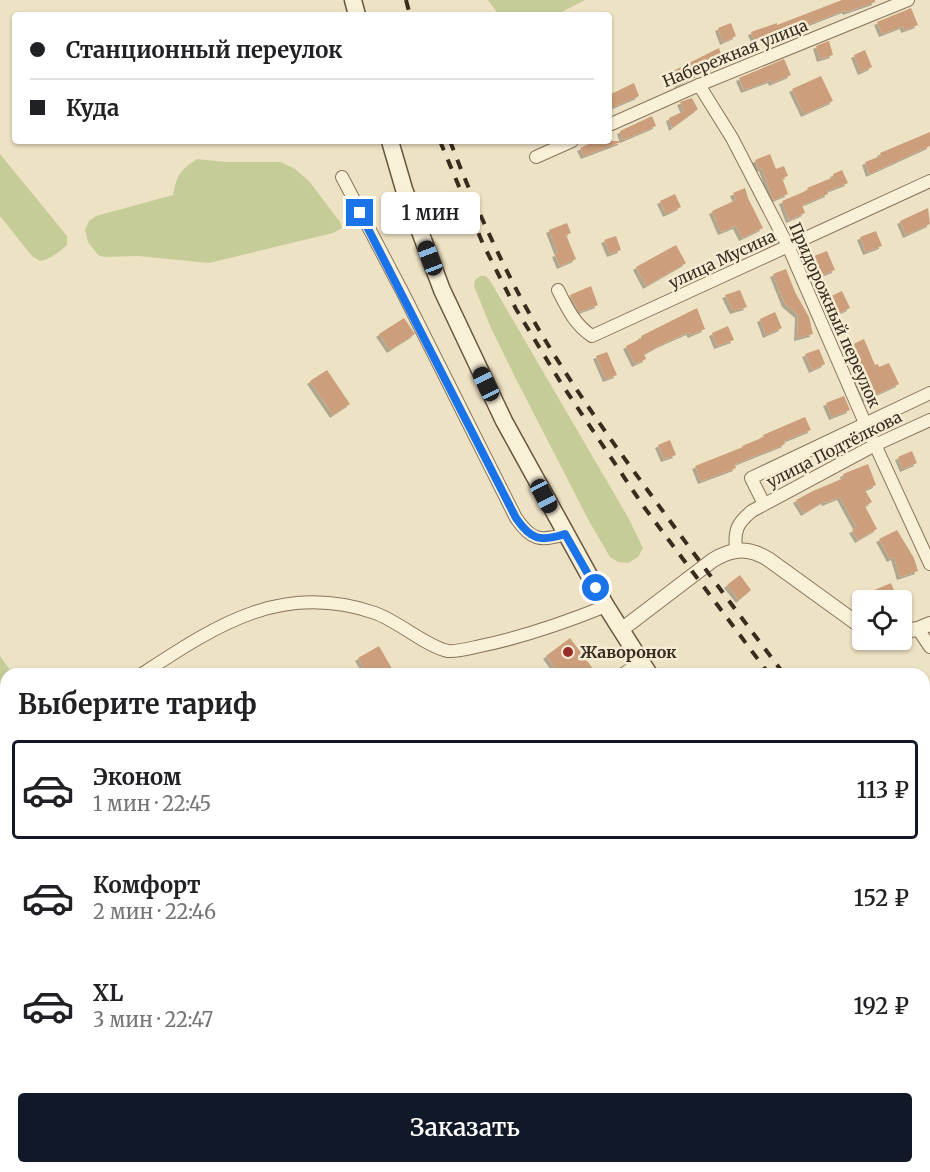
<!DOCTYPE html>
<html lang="ru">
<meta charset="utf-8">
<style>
:root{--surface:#fff;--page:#f2f2f2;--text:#202124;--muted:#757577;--line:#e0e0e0;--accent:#111827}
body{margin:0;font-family:Merriweather,serif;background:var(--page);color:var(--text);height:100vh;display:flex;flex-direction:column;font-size:22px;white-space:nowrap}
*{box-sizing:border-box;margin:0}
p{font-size:20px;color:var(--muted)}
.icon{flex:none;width:33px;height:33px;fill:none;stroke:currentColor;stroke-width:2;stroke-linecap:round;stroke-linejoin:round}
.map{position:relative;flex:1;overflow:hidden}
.drawer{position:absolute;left:0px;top:668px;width:930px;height:506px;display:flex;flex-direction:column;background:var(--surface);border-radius:18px 18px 0 0;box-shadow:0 2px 4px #0004}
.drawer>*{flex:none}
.top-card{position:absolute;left:12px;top:12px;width:600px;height:132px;border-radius:6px;box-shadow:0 2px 4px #0004;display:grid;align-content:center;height:132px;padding:0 18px;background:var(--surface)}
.buttons{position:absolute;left:852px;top:590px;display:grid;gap:12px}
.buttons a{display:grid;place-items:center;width:60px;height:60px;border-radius:6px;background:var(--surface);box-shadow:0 2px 4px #0004;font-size:30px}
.end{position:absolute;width:27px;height:27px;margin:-14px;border:8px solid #1a73e8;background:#fff;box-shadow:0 0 0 3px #fff}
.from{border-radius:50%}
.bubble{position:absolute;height:42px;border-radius:6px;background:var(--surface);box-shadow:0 2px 4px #0004;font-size:20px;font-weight:600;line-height:42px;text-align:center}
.car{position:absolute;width:18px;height:36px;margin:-18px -9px;border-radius:8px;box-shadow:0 0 4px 2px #0007;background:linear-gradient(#222 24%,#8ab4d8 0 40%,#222 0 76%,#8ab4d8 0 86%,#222 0)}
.top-card b{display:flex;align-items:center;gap:21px;height:57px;font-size:22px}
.top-card b+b{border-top:2px solid var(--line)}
.top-card i{width:15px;height:15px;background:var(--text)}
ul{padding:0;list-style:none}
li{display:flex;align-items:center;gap:18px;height:99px;margin:0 12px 9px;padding:0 6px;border:3px solid transparent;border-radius:6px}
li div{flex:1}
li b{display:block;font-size:22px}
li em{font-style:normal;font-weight:600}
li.on{border-color:var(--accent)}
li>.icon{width:54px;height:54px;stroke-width:1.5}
h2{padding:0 18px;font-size:27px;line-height:72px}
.action{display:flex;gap:12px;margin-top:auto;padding:12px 18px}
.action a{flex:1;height:69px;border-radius:6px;background:var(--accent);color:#fff;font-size:24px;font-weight:600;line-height:69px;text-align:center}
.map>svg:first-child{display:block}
.green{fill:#c5cc98}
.building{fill:#cc9e7b;filter:url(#shadow)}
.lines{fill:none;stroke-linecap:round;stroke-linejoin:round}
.minor-casing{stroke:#89745b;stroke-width:14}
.tertiary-casing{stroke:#89745b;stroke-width:16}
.secondary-casing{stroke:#6a553e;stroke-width:19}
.minor{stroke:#f9f0d8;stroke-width:12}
.tertiary{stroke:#f9f0d8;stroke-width:14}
.secondary{stroke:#f9f0d8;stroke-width:16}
.rail{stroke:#392c1f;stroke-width:4;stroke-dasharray:10 10;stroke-linecap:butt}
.route{stroke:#1a73e8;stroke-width:8}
.poi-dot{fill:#972d2b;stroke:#f5ecd4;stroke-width:2}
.labels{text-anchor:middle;stroke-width:5;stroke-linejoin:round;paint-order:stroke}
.street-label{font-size:16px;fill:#392c1f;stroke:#f5ecd4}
.poi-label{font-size:16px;font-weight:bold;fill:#392c1f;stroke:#f5ecd4;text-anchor:start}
</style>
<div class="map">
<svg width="930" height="1172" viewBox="0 0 930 1172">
<defs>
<filter id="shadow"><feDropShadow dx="-3" dy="3" stdDeviation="0" flood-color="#0004"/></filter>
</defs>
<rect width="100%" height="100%" fill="#eee2c4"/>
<!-- green -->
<g class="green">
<path d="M488,0H585L556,15H499Z"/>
<path d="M0,154L67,236V245C59,252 51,259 40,261L32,256L0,216Z"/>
<path d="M197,159L226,162H281L295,169L309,181L340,222L342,228L333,233L209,263L138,256L104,257L98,255L88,242L85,230L89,221L96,216L173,195C177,175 180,170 197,159Z"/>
<path d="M480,276H485L489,279L629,519L643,548L638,557L628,563L618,562L610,557L589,521L515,377L491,328L474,286L475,280Z"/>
<path d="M0,656L12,673L6,674V735L0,739Z"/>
<path d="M0,806L6,810V1167H310L311,1172H0Z"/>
</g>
<!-- building -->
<g class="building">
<path d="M842,0H875V2L846,12L845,10L771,39L770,37L755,42L751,32L777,23V25Z"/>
<path d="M911,8L918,25L904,30L903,26L882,34L877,22Z"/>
<path d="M731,23L736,36L723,42L718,28Z"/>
<path d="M829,41L833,55L820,59L816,46Z"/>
<path d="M719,48L724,64L708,69L678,85L671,72Z"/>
<path d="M865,50L872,67L861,72L854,55Z"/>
<path d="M784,59L791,75L772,83L771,80L744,90L739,78Z"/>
<path d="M821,76L833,101L804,114L792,89Z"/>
<path d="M634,83L639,96L609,109V95Z"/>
<path d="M692,98L698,109L672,128L669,118L684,111L680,102Z"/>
<path d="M652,116L656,126L623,140L620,131Z"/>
<path d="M930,132V146L869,174L865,162L881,156L880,153Z"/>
<path d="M596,141H621V142L584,156L580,148Z"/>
<path d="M770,154L776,169L784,166L788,176L782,178L788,194L773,200L762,168L759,169L755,160Z"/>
<path d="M842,170L848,183L827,191L828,194L802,205L805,213L789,220L782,201L808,190L807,188L834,177L833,174Z"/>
<path d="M745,188L748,198L763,228L742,238L736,226L721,232L712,211L736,200L733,193Z"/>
<path d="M675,194L681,207L666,214L660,201Z"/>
<path d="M928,208L930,224L906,235L900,221Z"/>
<path d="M567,223L571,233L566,235L576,259L560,266L555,254L558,253L549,230Z"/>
<path d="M876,231L882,246L866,252L860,237Z"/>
<path d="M616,236L621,250L610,254L604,240Z"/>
<path d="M676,245L686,263L646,286L636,267Z"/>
<path d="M827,251L835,270L817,277L809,258Z"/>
<path d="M786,269L795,292L809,317L813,334L797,338L798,315L785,304L773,274Z"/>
<path d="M591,286L598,305L579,312L570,295Z"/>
<path d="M740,290L747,307L733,311L725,295Z"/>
<path d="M842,291L850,308L833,316L825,299Z"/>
<path d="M697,308L705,329L691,335L689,332L660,345L644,354L646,359L635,364L626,346L642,338L641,336Z"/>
<path d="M775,312L782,328L766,335L760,319Z"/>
<path d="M404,318L415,334L390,350L379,334Z"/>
<path d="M728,326L734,340L717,346L712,333Z"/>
<path d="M864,339L875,365L878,364L879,367L889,363L899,384L864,400L853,375L860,372L849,346Z"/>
<path d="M819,349L825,364L812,370L805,354Z"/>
<path d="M607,352L617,375L606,379L596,356Z"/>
<path d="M327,370L350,404L333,415L310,381Z"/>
<path d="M844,396L850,410L832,417L826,403Z"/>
<path d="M805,417L811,430L784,441L785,444L735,464L736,468L701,481L695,466L743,447L742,446L764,437L763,435Z"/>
<path d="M670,440L676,455L664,459L658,445Z"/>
<path d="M912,451L917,463L903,469L898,457Z"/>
<path d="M868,464L876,485L865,490L872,502L865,506L877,529L858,540L852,530L857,528L840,497L825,503L824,501L804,513L796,500L813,491L844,478L843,474Z"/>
<path d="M897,530L914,558L918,571L900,577L894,557L890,559L879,539Z"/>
<path d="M740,575L751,590L739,600L727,585Z"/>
<path d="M891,583L898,600H873L870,592Z"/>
<path d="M570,638L597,674H559L546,656Z"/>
<path d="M379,646L395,674H367L358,658Z"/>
</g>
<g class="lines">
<!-- minor casing -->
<g class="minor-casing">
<g id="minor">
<path d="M699,85L732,138L788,246L865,423L930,564"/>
<path d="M609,125L699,85L908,0"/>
<path d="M536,157L572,141"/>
<path d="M342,177L403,293L516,518C531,540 540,542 565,534"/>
<path d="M558,290C567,308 575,325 592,336L930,181"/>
<path d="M764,504L751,478L930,393"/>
<path d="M736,549C734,531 737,523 752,511L875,445L930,420"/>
<path d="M918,629L930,647"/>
<path d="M142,674C217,625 282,581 375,613C398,621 427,647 448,651C457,652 471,648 480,646C524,637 564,623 606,606"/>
<path d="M623,674L641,662"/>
<path d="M0,766L6,762"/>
<path d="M469,1172L471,1167"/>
</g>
</g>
<!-- tertiary casing -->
<g class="tertiary-casing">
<g id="tertiary">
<path d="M621,630L713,560C733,548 748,547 768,559L862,627"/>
<path d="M902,631L918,629L930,624"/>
<path d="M722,1172L727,1167"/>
</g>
</g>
<!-- secondary casing -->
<g class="secondary-casing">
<g id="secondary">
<path d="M353,0L357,15"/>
<path d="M390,141L404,189L442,290L504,421L606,606L649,674"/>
<path d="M924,1047L930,1055"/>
</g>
</g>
<!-- minor -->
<use href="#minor" class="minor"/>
<!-- tertiary -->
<use href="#tertiary" class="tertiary"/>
<!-- secondary -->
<use href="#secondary" class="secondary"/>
<!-- rail -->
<g class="rail">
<path d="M406,0L410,15"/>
<path d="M440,141L483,244L516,309L561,383L644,507L769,674"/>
<path d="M450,141C471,196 495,250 523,302C559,367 602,428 646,488C691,550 737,612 784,674"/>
<path d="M924,850L930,858"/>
<path d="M924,877L930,885"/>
<path d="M924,994L930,1002"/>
</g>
</g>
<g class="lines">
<!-- route -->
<path class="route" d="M360,213L516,518C531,540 540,542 565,534L596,588"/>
</g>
<!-- markers -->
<circle class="poi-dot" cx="568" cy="652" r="6"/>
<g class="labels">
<!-- street labels -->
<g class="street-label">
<text transform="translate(735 53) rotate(-22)" y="6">Набережная улица</text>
<text transform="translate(722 259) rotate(-25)" y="6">улица Мусина</text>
<text transform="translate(835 315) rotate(66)" y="6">Придорожный переулок</text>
<text transform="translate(834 449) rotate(-27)" y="6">улица Подтёлкова</text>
</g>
<!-- poi labels -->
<g class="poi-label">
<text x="580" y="658">Жаворонок</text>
</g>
</g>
</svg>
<div class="buttons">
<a><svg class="icon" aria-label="locate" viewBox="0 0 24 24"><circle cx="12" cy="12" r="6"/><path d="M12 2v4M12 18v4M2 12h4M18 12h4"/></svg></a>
</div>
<i class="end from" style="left:596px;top:588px"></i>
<i class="end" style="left:360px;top:213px"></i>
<div class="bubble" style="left:381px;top:192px;width:99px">1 мин</div>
<i class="car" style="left:430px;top:258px;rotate:339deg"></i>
<i class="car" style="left:486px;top:384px;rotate:334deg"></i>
<i class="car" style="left:544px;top:496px;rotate:152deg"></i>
<div class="top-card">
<b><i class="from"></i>Станционный переулок</b>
<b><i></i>Куда</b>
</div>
<section class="drawer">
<h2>Выберите тариф</h2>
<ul>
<li class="on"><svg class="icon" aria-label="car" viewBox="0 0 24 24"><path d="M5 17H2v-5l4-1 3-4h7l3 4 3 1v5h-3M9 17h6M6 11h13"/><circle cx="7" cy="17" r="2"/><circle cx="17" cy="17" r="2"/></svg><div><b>Эконом</b><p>1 мин · 22:45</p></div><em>113 ₽</em></li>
<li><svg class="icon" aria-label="car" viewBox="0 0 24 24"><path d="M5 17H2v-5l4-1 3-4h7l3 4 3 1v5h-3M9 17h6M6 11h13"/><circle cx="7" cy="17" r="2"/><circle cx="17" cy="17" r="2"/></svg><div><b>Комфорт</b><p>2 мин · 22:46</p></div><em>152 ₽</em></li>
<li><svg class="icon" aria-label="car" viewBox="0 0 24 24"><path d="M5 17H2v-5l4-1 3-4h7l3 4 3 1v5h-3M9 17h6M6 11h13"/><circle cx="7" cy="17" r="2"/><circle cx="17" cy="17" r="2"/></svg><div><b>XL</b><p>3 мин · 22:47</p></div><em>192 ₽</em></li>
</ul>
<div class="action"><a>Заказать</a></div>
</section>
</div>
